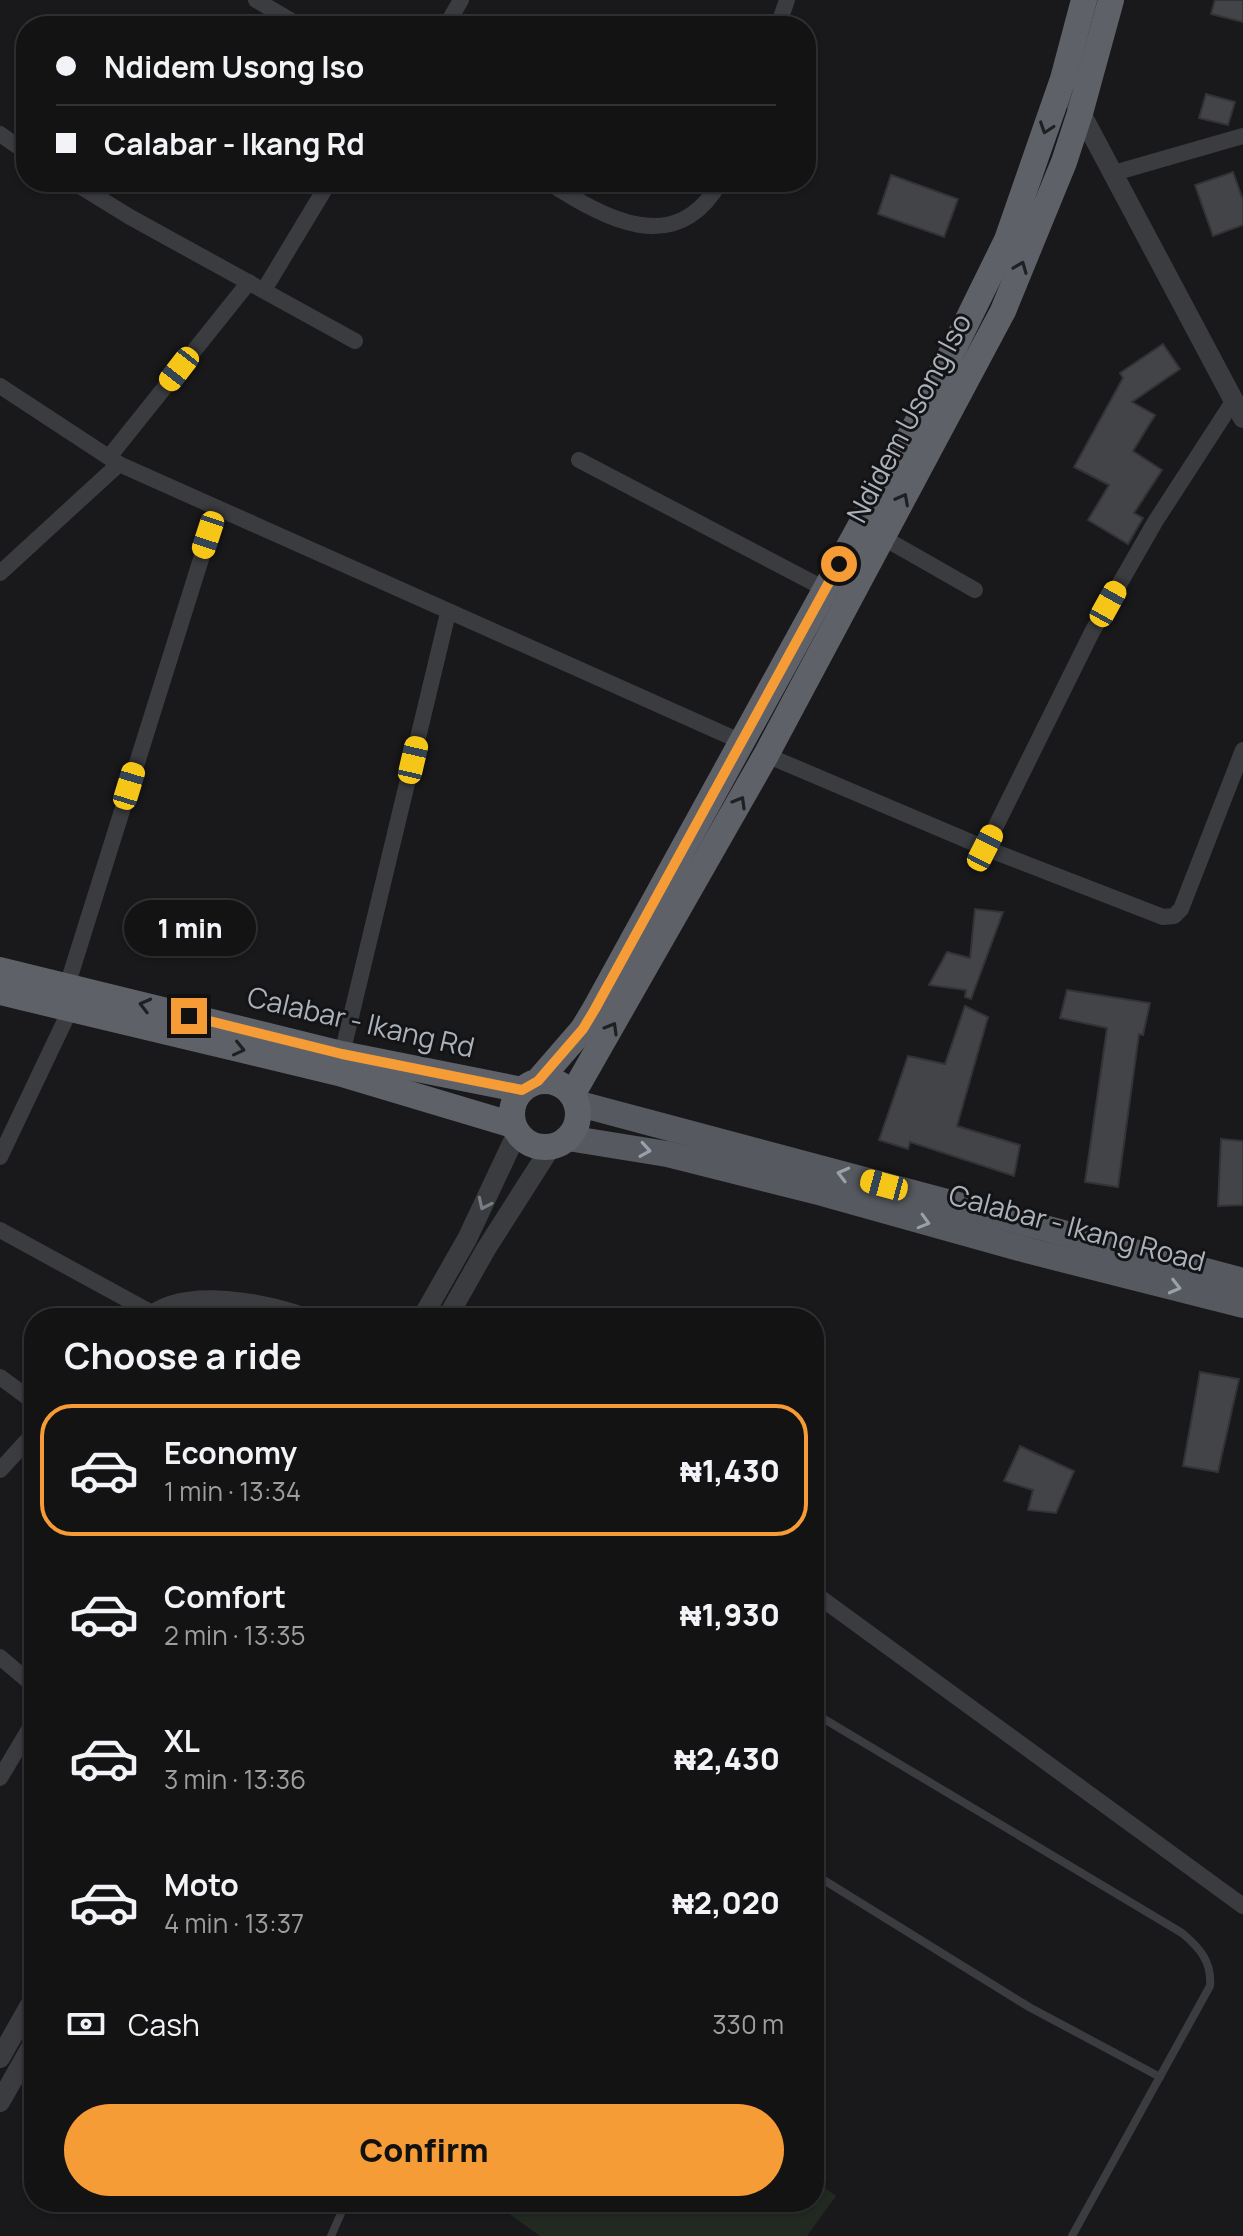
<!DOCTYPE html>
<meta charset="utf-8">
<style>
:root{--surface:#131314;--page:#202022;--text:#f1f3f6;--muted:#9d9ea0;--line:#323234;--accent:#f69c36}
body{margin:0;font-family:Manrope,sans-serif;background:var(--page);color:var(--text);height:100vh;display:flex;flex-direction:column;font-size:30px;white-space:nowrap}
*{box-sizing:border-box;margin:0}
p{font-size:26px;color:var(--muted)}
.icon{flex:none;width:44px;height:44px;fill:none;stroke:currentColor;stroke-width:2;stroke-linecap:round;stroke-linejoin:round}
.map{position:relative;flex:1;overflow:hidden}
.side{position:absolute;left:24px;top:1308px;width:800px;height:904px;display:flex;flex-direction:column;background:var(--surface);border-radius:32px;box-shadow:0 2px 6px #0004,0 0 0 2px var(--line)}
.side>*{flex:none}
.banner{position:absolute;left:16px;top:16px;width:800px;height:176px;border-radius:32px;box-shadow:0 2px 6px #0004,0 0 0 2px var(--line);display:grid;align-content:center;height:176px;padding:0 40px;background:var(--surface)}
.end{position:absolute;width:36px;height:36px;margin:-18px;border:10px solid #f69c36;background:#111;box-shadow:0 0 0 4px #111}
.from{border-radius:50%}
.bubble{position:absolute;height:56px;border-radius:28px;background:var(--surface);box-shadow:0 2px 6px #0004,0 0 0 2px var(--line);font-size:26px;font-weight:800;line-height:56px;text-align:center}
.car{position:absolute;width:24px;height:48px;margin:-24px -12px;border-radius:10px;box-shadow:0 0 6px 2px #0007;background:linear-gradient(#f5c518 24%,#345 0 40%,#f5c518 0 76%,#345 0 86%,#f5c518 0)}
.banner b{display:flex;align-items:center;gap:28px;height:76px;font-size:30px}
.banner b+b{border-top:2px solid var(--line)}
.banner i{width:20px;height:20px;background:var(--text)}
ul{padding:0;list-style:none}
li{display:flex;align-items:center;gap:24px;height:132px;margin:0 16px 12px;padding:0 24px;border:4px solid transparent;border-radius:32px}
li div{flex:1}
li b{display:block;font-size:30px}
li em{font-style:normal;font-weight:800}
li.on{border-color:var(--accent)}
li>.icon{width:72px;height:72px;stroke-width:1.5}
h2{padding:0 40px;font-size:36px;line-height:96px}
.pay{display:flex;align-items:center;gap:20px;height:88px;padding:0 40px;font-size:30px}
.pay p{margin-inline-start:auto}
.primary-button{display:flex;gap:16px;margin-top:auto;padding:16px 40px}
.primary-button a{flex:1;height:92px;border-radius:48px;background:var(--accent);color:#111;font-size:32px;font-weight:800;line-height:92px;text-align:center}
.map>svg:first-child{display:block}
.green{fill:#212921}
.building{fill:#434448;stroke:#333337;stroke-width:2}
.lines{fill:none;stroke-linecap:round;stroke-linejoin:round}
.service{stroke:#3a3c40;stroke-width:8}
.minor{stroke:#3a3c40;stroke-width:16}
.tertiary{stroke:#3a3c40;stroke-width:20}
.primary{stroke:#56595f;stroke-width:26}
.trunk{stroke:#5e6268;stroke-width:26}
.oneway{stroke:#1f2022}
.oneway2{stroke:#9aa0a9}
.oneway3{stroke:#787d84}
.route{stroke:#f69c36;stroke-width:10}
.labels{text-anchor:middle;stroke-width:6;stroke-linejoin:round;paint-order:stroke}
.street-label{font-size:28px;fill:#abb2bb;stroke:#141416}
</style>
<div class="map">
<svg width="1243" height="2236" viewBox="0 0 1243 2236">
<rect width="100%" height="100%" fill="#19191b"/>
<!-- green -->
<path class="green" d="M814,2180L836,2196L807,2236H540L497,2205L499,2202H814Z"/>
<!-- building -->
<g class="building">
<path d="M1215,0H1243V22L1211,14Z"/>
<path d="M1206,94L1235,102L1228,125L1199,118Z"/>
<path d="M1233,172L1243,200V225L1213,236L1195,185Z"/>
<path d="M891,175L958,199L944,237L878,214Z"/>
<path d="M1163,344L1180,369L1132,402L1155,415L1133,451L1162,470L1134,513L1143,518L1128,544L1088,520L1109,485L1074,467L1123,378L1120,373Z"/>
<path d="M975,909L1003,912L971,999L965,997L966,990L929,985L947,952L970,958Z"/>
<path d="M1067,990L1150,1003L1143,1035L1139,1034L1118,1187L1085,1182L1107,1028L1060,1018Z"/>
<path d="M965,1006L988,1017L957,1126L1020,1145L1014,1176L910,1142L908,1149L879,1140L908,1056L945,1064Z"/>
<path d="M1221,1139L1243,1141V1205L1218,1206Z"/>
<path d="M1200,1372L1239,1379L1218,1472L1183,1466Z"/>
<path d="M1020,1446L1074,1471L1056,1513L1028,1510L1033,1490L1004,1481Z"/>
</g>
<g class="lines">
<!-- service -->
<g class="service">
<path d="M814,1713L1182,1933C1200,1948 1212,1962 1210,1986L1072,2236"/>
<path d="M814,1874L1029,2007L1160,2077"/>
<path d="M331,2236L346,2202"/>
</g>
<!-- minor -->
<g class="minor">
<path d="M256,0L300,26"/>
<path d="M446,26L461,0"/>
<path d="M778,26L787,0"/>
<path d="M0,134L26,152"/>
<path d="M1114,173L1243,136"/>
<path d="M73,182L130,217L355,341"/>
<path d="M548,182C605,219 676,259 720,182"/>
<path d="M264,290L329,182"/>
<path d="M0,386L119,464L742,742"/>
<path d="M109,457L249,282"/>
<path d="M579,460L825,589"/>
<path d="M882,537L975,590"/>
<path d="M0,573L119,464"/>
<path d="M766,755L985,848L1163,917L1174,916L1181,909L1243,750"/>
<path d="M985,848L1092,632L1155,522L1234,400"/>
<path d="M67,986L217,508"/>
<path d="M342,1054L448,613"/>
<path d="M0,1157L70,1010"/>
<path d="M0,1230L152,1313"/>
<path d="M146,1318C182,1283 270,1302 311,1318"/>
<path d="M0,1377L34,1402"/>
<path d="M0,1470L34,1433"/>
<path d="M814,1593L1243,1906"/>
<path d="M0,1657L34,1686"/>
<path d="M0,1778L34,1721"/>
</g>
<!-- tertiary -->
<g class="tertiary">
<path d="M1076,104L1243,418"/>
<path d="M422,1318L467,1239L517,1133"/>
<path d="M447,1318L486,1249L551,1147"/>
<path d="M0,2058L34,1998"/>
<path d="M0,2102L34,2042"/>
</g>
<!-- primary -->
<g class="primary">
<path d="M576,1103L1243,1281"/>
<path d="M568,1138L667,1154L822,1193L1030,1251L1243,1305"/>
</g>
<!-- trunk -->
<g class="trunk">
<path d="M0,970L342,1054L522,1090"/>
<path d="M0,992L339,1073L513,1125"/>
<circle cx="545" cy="1114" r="33"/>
<path d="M538,1081L583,1029L595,1009L919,419L1007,240L1063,79L1084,0"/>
<path d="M572,1095L766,755L1003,311L1064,162L1080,113L1111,0"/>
</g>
</g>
<!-- one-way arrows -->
<defs><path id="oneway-chevron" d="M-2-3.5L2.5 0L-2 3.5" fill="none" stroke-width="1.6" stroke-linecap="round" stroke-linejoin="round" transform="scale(2)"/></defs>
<g class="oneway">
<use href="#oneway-chevron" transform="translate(1046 128) rotate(109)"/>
<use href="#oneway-chevron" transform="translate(1021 267) rotate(-68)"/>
<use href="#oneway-chevron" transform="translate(903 499) rotate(-62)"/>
<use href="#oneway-chevron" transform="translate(740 802) rotate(-60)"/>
<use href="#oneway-chevron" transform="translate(145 1005) rotate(-166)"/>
<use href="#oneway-chevron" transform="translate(612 1028) rotate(-60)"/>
<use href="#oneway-chevron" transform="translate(239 1049) rotate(13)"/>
</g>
<g class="oneway2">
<use href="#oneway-chevron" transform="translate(645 1150) rotate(9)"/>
<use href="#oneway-chevron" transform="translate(843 1174) rotate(-165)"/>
<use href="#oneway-chevron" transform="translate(924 1222) rotate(16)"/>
<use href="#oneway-chevron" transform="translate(1175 1287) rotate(14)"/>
</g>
<use class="oneway3" href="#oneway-chevron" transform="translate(484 1204) rotate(115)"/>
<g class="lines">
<!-- route -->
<path class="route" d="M189,1016L342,1054L522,1090L538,1081L583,1029L595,1009L839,564"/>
</g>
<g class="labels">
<!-- street labels -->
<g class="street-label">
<text transform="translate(909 418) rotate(-62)" y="10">Ndidem Usong Iso</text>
<text transform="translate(361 1022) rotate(13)" y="10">Calabar - Ikang Rd</text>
<text transform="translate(1077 1228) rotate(15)" y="10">Calabar - Ikang Road</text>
</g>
</g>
</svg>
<i class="end from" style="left:839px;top:564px"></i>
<i class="end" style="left:189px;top:1016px"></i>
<div class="bubble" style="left:124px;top:900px;width:132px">1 min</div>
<i class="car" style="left:179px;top:369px;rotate:218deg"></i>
<i class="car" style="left:208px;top:535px;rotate:198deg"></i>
<i class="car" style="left:1108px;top:604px;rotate:29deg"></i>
<i class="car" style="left:413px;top:760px;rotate:13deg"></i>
<i class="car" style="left:129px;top:786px;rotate:17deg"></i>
<i class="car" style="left:985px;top:848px;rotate:27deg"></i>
<i class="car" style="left:884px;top:1185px;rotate:285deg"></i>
<div class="banner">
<b><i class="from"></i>Ndidem Usong Iso</b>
<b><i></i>Calabar - Ikang Rd</b>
</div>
<section class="side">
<h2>Choose a ride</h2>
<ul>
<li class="on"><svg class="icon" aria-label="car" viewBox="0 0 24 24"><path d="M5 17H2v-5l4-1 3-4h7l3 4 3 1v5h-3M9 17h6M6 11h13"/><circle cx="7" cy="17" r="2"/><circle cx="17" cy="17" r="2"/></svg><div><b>Economy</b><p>1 min · 13:34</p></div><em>₦1,430</em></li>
<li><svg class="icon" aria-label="car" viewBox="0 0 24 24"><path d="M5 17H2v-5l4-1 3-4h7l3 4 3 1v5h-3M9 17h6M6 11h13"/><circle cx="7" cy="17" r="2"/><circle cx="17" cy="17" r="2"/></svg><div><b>Comfort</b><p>2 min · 13:35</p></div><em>₦1,930</em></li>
<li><svg class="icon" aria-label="car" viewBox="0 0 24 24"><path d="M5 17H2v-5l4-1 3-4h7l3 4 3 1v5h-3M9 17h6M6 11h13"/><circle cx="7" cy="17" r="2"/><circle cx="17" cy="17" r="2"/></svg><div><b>XL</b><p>3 min · 13:36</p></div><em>₦2,430</em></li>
<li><svg class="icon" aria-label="car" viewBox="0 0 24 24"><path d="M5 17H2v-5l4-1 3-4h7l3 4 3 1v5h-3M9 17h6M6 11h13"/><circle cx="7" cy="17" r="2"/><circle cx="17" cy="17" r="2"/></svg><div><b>Moto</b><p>4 min · 13:37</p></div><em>₦2,020</em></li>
</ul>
<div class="pay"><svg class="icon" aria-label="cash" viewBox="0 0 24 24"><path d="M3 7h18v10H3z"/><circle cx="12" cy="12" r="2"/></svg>Cash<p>330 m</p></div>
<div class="primary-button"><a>Confirm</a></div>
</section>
</div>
